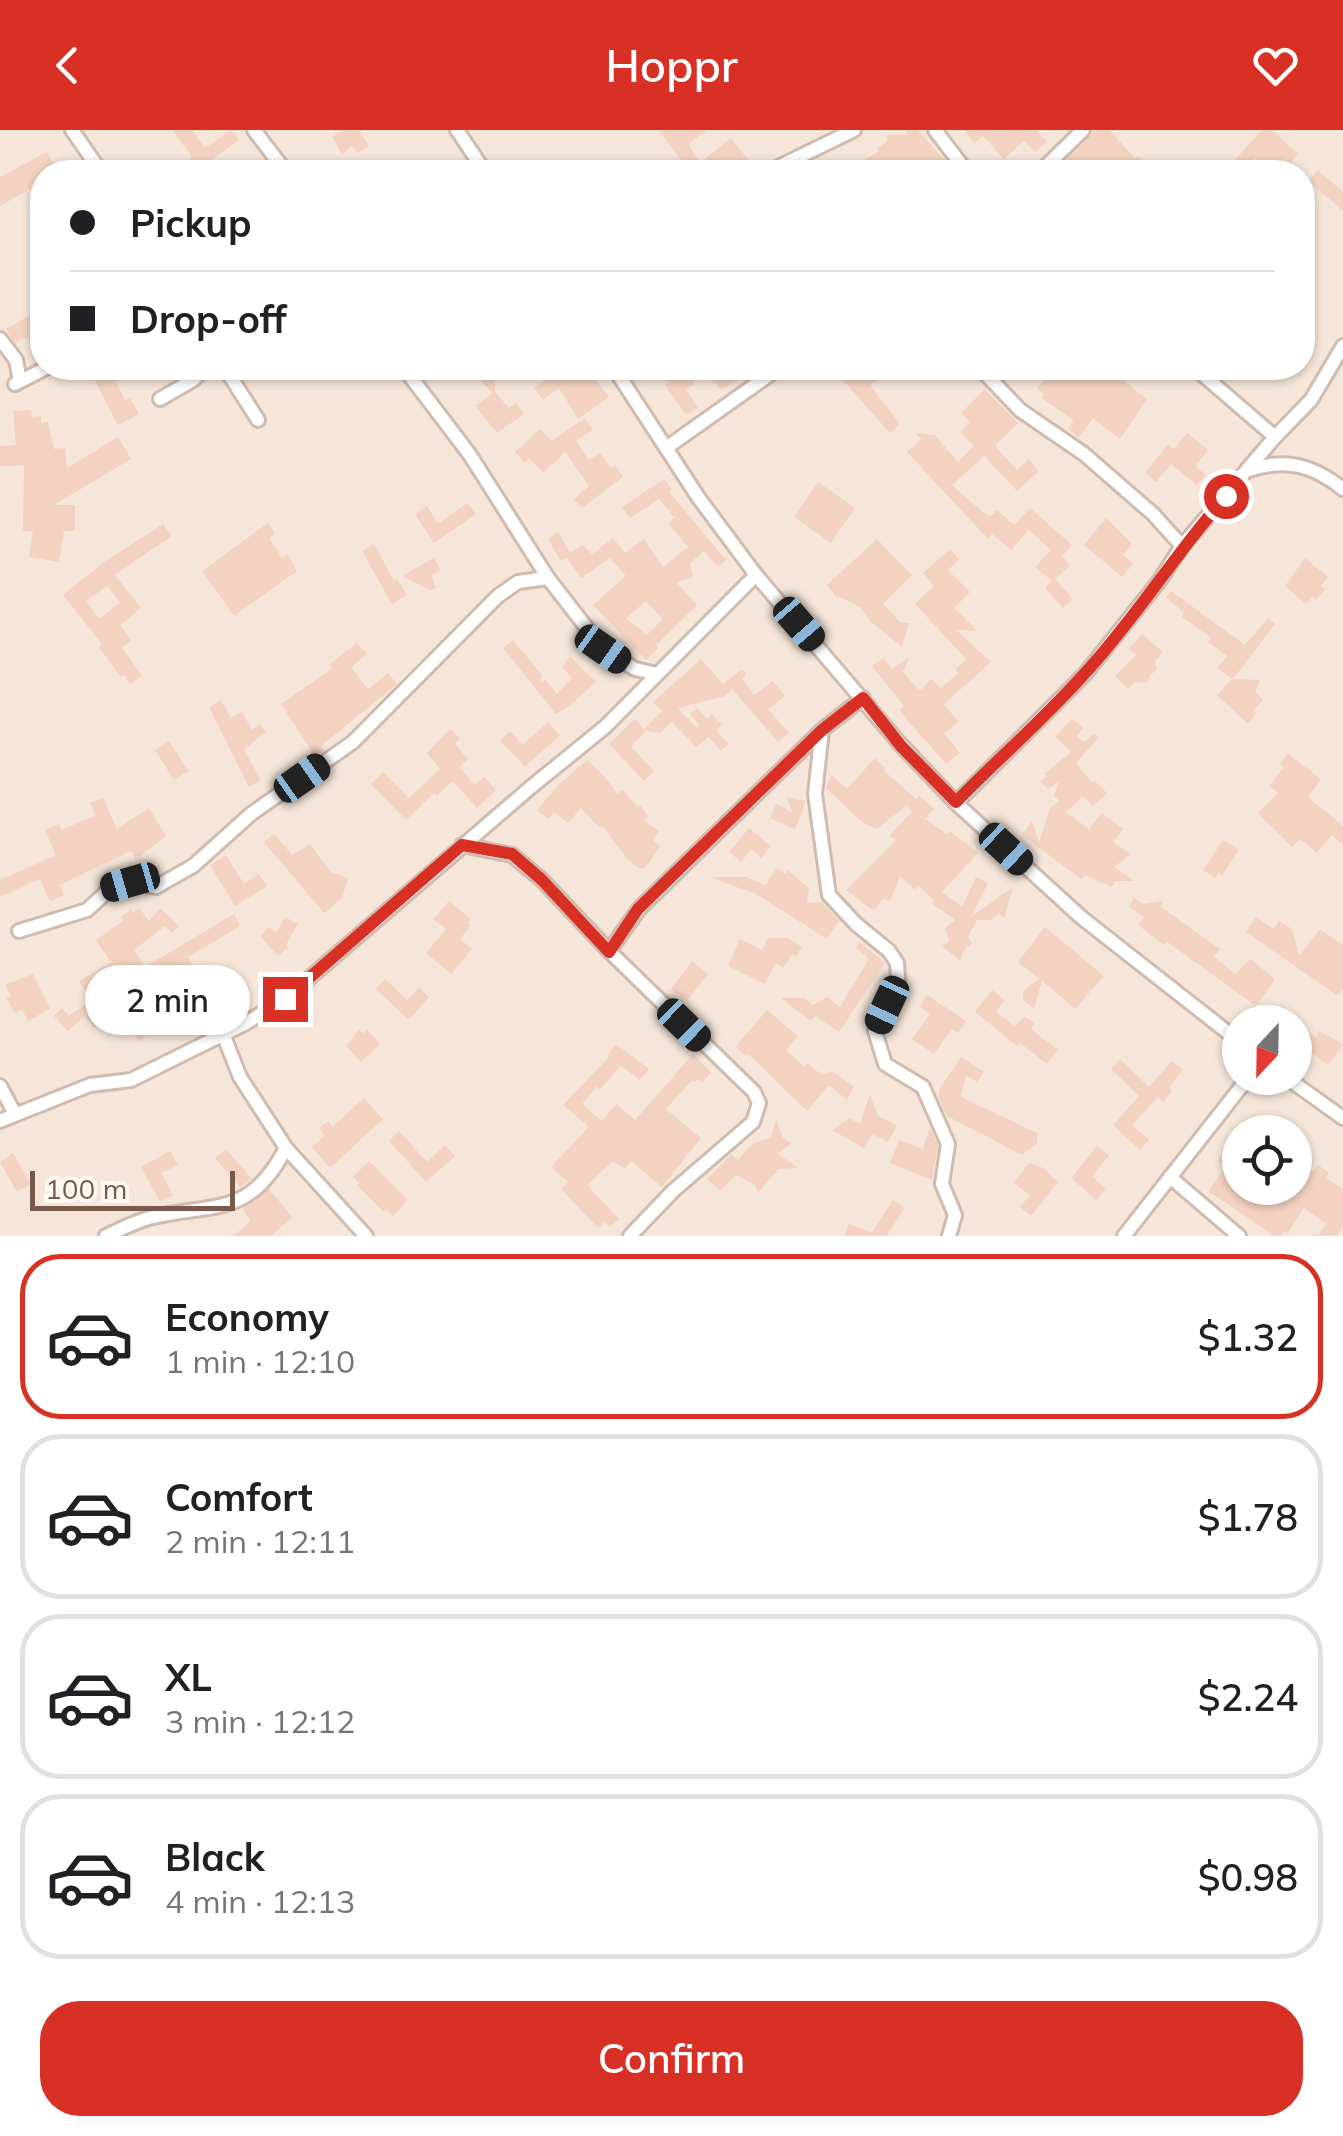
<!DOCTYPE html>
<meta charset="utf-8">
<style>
:root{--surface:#fff;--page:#f6f6f6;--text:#202124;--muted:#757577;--line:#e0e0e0;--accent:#d93025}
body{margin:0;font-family:Mulish,sans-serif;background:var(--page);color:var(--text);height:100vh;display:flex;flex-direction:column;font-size:38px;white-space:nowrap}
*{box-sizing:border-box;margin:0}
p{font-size:32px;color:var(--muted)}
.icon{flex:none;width:55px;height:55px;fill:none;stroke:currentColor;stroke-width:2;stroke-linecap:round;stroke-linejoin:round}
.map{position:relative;height:1106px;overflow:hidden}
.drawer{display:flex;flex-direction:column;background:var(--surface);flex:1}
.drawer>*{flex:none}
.banner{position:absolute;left:30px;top:30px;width:1285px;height:220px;border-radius:40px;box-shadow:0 2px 8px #0004;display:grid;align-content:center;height:220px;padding:0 40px;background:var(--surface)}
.needle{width:65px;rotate:202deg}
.controls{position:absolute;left:1222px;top:875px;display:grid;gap:20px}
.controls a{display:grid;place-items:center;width:90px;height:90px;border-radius:50%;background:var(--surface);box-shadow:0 2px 8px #0004;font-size:50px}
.scale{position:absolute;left:30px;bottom:25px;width:205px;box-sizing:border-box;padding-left:10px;border:5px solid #79594c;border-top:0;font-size:28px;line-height:35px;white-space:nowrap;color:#79594c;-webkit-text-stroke:8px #fff9f2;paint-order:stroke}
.end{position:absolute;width:45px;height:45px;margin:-22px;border:12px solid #d93025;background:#fff;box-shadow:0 0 0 5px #fff}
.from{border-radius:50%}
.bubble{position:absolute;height:70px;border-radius:35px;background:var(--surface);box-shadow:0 2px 8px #0004;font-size:32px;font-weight:600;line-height:70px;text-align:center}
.car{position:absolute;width:30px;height:60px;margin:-30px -15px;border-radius:12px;box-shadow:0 0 8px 2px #0007;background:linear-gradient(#222 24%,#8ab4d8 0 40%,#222 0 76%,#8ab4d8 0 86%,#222 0)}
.banner b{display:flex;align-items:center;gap:35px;height:95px;font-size:38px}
.banner b+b{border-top:2px solid var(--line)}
.banner i{width:25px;height:25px;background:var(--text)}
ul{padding:18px 0 0;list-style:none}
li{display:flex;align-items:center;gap:30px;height:165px;margin:0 20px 15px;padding:0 20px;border:5px solid var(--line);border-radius:40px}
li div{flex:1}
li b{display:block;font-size:38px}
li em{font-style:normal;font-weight:600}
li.active{border-color:var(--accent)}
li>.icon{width:90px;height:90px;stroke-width:1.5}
.primary-button{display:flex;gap:20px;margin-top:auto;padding:20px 40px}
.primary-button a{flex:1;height:115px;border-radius:40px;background:var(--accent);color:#fff;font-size:40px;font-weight:600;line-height:115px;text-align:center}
header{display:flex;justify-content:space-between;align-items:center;height:130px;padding:0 40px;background:var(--accent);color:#fff;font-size:45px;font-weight:600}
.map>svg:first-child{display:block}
.residential{fill:#f5e6d9;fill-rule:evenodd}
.building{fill:#f3d2c1;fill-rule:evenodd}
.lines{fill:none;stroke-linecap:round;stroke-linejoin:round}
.street-casing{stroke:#d0bbaf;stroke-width:18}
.street{stroke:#fff;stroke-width:12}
.route{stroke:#d93025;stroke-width:12}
</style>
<header><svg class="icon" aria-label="back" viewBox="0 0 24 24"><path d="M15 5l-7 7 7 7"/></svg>Hoppr<svg class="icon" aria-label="heart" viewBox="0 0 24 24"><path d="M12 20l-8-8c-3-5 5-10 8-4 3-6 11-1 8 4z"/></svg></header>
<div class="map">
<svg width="1343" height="1106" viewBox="0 0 1343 1106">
<rect width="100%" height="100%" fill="#fdf4eb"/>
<!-- residential -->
<path class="residential" d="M0,0H1343V1106H0ZM42,42H1302V238H42ZM1240,892H1295V948H1240ZM1240,1002H1295V1058H1240Z"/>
<!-- building -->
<g class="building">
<path d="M172,0H192L205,18L231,0L239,10L208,32L215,42H199L190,29L192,27Z"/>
<path d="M343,0H359L369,16L357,23L352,16L342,25L332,6Z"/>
<path d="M659,0H707L688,14L700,33L731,8L758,42H690Z"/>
<path d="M906,0H918L955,42H845L879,21L877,18L887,12V5H909Z"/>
<path d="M964,0H1036L1047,12L1035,22L1024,11L1004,29L983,6L974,13Z"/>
<path d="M1095,0H1110L1135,29L1138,26L1148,36L1142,42H1079L1067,30Z"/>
<path d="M1262,0H1272L1298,24L1290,34L1285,29L1273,42L1255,28L1242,42L1232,33Z"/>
<path d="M47,22L58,42H42V71L33,57L0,76V47Z"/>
<path d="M1318,40L1343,62V81L1309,51Z"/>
<path d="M42,179V229L40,230L27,207L15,213L6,199Z"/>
<path d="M88,238H108L125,270L130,268L139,284L118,295Z"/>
<path d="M562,238H586L609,267L578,289L559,258L543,270L534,258Z"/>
<path d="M675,238H688L694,255L686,259L698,278L686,285L665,255L669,252L664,245Z"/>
<path d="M705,238H759L721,260Z"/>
<path d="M832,238H859L864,243L871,238H891L870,255L900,294L890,303Z"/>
<path d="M1055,238H1129L1120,248L1147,269L1120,309L1093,288L1079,307L1068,299L1074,291L1042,268L1044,265L1037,258Z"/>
<path d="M488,247L495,250V262L509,278L516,273L524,284L497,303L475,276L493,263L482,252Z"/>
<path d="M985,259L1018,293L995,316L1017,340L1029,329L1039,341L1017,361L984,326L952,355L985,384L990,386L997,380L1014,395L1030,378L1072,415L1062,426L1070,436L1055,449L1073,469L1063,478L1045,458L1052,451L1035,437L1051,420L1029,400L1011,420L992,404L988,409L907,322L921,309L916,303L935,305L958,332L974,316L960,302L970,292L961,283Z"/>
<path d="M31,280L32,287L41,286V293L48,292L54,319L65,318L67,338L118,307L131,329L54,375H75V401H64L59,432L29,427L33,401H23L24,335L0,336V316L16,315L13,281Z"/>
<path d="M584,288L593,300L576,311L589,330L600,323L611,338L615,335L623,347L582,378L574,369L589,356L565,322L543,343L529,328L525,333L515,322L540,299L552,311Z"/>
<path d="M1187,303L1208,320L1195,336L1206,345L1197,355L1171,334L1156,352L1145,343L1168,314L1174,319Z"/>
<path d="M664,349L672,360L669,362L726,430L718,437L704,421L690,433L693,447L677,453L697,475L656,515L658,518L646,530L593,475L626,446L610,428L581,448L567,428L561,431L548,409L558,402L570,423L582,415L592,424L613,408L625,423L644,409L663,437L688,417L668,393L675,388L659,369L630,388L622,377ZM646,471L663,489L647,505L626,488Z"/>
<path d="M818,352L855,378L831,413L794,387Z"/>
<path d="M467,373L476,384L434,413L415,384L427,376L438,394Z"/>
<path d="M1106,388L1132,414L1123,425L1133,434L1122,447L1084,415Z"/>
<path d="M268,393L275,404L269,408L282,428L287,424L297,441L234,486L202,441Z"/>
<path d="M163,394L171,406L115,445L141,478L120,495L131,510L122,518L142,546L130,554L124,545L121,547L99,517L102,514L63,465L104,432ZM107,456L120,473L99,489L86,471Z"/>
<path d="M877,409L912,445L883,474L901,493H909L902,517L871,492L861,478L840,467L838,469L827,455Z"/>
<path d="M374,414L394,451L397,449L407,465L392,474L362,421Z"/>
<path d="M950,419L959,429L948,440L970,462L954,478L978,501L956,500L991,532L944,574L958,592L944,603L960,623L946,634L909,592L900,580L904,576L872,536L883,528L892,539L909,527L903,542L920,562L931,549L941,558L958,543L955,540L966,529L915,474L934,456L923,443Z"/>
<path d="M434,428L441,440L431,445L436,458L429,460L402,446Z"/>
<path d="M1305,428L1328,447L1321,456L1325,459L1316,470L1312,467L1306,474L1285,456Z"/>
<path d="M1171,461L1245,515L1268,488L1275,494L1233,549L1260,550L1255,562L1263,570L1254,580L1257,583L1248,594L1217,565L1232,549L1217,538L1227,526L1208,512L1211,508L1182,487L1184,483L1166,467Z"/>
<path d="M1142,504L1163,522L1155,531L1157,540L1150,545L1147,553L1135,552L1128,559L1115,546L1136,525L1129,519Z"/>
<path d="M513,510L542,545L540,553L545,549L557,564L572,548L562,537L570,526L596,552L572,574L556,584L503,518Z"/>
<path d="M357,513L367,524L351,537L368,559L388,543L397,554L321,616L324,620L315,626L281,574L333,538L329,535Z"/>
<path d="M701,529L723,554L742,539L746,544L742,549L754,565L773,551L785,566L768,579L789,603L778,612L732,559L725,566L678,578L697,598L699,595L690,584L697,578L707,589L712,584L722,595L716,600L729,614L721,621L709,607L696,617L672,592L660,603L646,601L631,617L654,641L644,651L609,614L635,589L644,599L662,581L653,572Z"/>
<path d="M221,570L231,588L242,582L252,600L260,594L266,602L244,620L261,650L249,657L209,577Z"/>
<path d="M1072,589L1083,598L1076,606L1084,612L1094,604L1098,608L1076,633L1092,653L1094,650L1107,663L1093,676L1083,666L1066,682L1089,699L1102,683L1123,699L1113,712L1131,724L1114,737L1134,751H1115L1112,757L1085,745L1081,749L1022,705L1032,691L1039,713L1050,678L1060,671L1054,666L1059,651L1048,659L1040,651L1047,646L1044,644L1071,622L1055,607Z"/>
<path d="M548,592L560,605L525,637L500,611L510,601L523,615Z"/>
<path d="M450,599L460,608L455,614L468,629L459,637L475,655L484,647L496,660L477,678L453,651L437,666L434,663L406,690L371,654L383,642L409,668L440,639L427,623Z"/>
<path d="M169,611L188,641L174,650L155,620Z"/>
<path d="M1288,624L1321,649L1308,667L1343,696V714L1332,705L1317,723L1300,709L1292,717L1258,683L1278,663L1269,656L1284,637L1280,634Z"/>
<path d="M875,628L885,638L883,640L916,669L919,665L934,679L925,689L947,704L950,701L978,723L942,762L962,777L976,747L988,753L971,787L1013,757L1004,788L999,783L990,790H977L968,806L972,814L964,820L960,831L942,816L949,811L945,798L955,790L933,774L935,771L918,756L915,760L900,746L890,771L883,769L874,781L846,760L896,710L889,706L912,682L907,676L876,699L859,690L826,658L832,645L847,659Z"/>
<path d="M587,630L605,647L618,664L622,660L638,677L640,675L648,686L643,690L659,701L652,710L660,716L645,738H639L628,730L602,696L600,698L581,678L568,693L555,682L548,689L537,680L559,654Z"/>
<path d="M787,667L806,671L795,699L770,688L776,674L792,682Z"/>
<path d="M103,668L117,699L149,678L166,706L136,729L131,721L60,755L64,765L50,771L40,749L0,767V750L56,725L45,700L59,694L62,700L96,685L90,673Z"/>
<path d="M749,698L771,716L761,728L751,719L741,732L729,722Z"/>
<path d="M274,704L292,725L310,714L331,742L348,748L342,768L324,783L264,712Z"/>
<path d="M1223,710L1239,720L1222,745L1219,742L1215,748L1203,740Z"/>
<path d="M226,725L244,754L259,744L267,756L235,776L210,735Z"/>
<path d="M777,738L785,744L788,740L809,758L807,773L821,772L839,790L827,809L756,764L709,747H746L765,755Z"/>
<path d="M1134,768L1143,774L1163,771L1161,777L1220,819L1214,827L1235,844L1250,829L1275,849L1256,876L1166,811L1164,815L1138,795L1144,787L1129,777Z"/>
<path d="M449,771L471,789L468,793L470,796L460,809L472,819L451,844L426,823L446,799L433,789Z"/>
<path d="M139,778L149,791L160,778L179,796L172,803L165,796L134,820L144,835L140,840L234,784L240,796L188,827L195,839L166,856L179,878L154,893L157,898L139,911L123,888L150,868L128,837L104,852L122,878L94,898L85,886L68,901L54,886L62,878L69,886L86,874L90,869L79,851L111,832L96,810L124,790L121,787L131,779L133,782Z"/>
<path d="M285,787L298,794L286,815L288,817L278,826L260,806L270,797L276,803Z"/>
<path d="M1256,787L1274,799L1279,791L1292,799L1299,826L1320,799L1343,815V858L1338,866L1246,802Z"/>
<path d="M1045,797L1104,846L1075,879L1042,851L1034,878L1023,870V861L1039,849L1018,832Z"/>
<path d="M768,808H788L802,817L796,827L792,824L783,838L776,833L765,854L728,836L740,809L762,820Z"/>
<path d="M860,812L885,833L839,902L815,886L811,891L781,868H804L813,875L827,867L840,877L869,829L856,818Z"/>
<path d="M692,831L708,844L687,871L671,859Z"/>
<path d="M33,844L50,879L28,891L22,879L15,883L6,868L11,866L5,855Z"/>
<path d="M385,849L407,870L419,857L429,867L409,890L376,859Z"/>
<path d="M992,860L1005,870L996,881L1015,897L1024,886L1035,894L1031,899L1058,920L1047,934L1020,913L1017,916L975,882Z"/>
<path d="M927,865L966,891L958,903L952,899L934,924L912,909L930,884L920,877Z"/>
<path d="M767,880L798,906L786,920L804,937L807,933L822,945L832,941L854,957L847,970L829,955L807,981L748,924L746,926L735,917Z"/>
<path d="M1303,898L1316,908L1319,901L1343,914L1328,935L1295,910Z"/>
<path d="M359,900L363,904L367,900L380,914L361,932L346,916Z"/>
<path d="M616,914L649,939L640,950L621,936L600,959L597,956L582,974L602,991L616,974L635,990L693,924L711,943L702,953L698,949L694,952L692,950L666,979L701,1008L662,1057L631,1031L625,1039L613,1031L587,1055L619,1089L610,1097L605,1092L598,1098L561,1059L568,1052L551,1037L589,997L563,975L609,927L607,925Z"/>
<path d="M961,927L984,942L977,952L966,945L961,967L1037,1003V1014L1022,1025L947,986L938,967L940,958Z"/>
<path d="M1120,929L1149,957L1172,931L1183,940L1169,957L1172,961L1163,972L1158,967L1132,995L1149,1010L1140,1020L1113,995L1139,966L1111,939Z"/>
<path d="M870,964L878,986L897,996L888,1012L872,1004L864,1018L832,1000L849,988L860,994Z"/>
<path d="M364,968L383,989L330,1038L312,1017L325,1006L319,998L329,991L333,997Z"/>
<path d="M776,990L783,1008L791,1013L778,1024L798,1038L778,1039L758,1063L755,1055L736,1045L720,1061L707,1049L732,1024L738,1030L752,1014L771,1007Z"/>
<path d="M930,997L938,1015L932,1050L890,1033L899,1010L923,1019Z"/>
<path d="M399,1001L427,1032L445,1015L455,1026L426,1052L389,1011Z"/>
<path d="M1234,1008L1240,1013V1058H1295V1029L1313,1042L1318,1035L1329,1043L1326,1048L1343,1059V1097L1337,1106H1318L1326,1094L1304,1078L1287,1104L1284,1102L1280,1106H1275L1208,1061L1226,1037L1217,1031Z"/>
<path d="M1097,1016L1109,1025L1092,1046L1106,1059L1096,1070L1071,1048Z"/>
<path d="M226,1019L252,1049L240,1057L215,1028Z"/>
<path d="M170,1021L178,1035L161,1043L173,1065L160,1072L141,1037Z"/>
<path d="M13,1023L31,1054L17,1062L0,1032Z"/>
<path d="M369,1031L408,1070L393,1086L386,1080L384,1082L357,1055L359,1053L353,1047Z"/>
<path d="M1029,1033L1043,1038L1058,1052L1031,1086L1020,1077L1030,1065L1014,1053Z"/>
<path d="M269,1059L293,1088L270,1106H233L251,1091L242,1079Z"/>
<path d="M893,1070L905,1078L886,1106H845L849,1094L872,1102Z"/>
</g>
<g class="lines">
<!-- street casing -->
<g class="street-casing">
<g id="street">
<path d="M72,0L101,42"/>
<path d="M254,0L286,42"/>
<path d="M457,0L485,42"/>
<path d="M935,0L967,42"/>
<path d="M768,42L854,0"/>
<path d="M1040,42L1083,0"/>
<path d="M0,209L16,230L20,251"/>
<path d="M225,238L258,290"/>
<path d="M404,238L470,325L548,448L603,519L635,539L657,544"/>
<path d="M614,238L698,367L756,445L901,615L956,673L1082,788L1240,912"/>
<path d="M980,238L1020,280L1084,324L1153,384L1182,416"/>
<path d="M1195,238L1275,307"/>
<path d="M15,254L46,238"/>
<path d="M160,269L193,250L206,238"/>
<path d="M666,318L779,238"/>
<path d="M1249,340C1286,328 1313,335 1343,359"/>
<path d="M822,600L815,664L829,765L856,794L889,821L897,833L898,850L875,901L885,934L923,957L948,1014L942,1054L955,1085L949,1106"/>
<path d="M956,673L1085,544L1160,450L1182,416L1275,307L1311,270L1343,216"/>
<path d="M462,715L512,725L542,750L609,821L754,962L759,973L753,992L673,1061L630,1106"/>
<path d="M19,801L87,780L111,758L130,752L156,757L193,736L251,684L353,612L498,466L518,452L548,448"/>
<path d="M609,821L639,779L822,600L863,568"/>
<path d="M223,904L240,947L286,1018L366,1106"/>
<path d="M1287,948L1343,988"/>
<path d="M0,956L15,984"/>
<path d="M0,991L90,955L131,950L246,893L285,869L531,657L605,597L756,445"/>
<path d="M1170,1047L1239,1106"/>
<path d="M106,1106C119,1100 134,1092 149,1088C214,1072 249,1089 286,1018"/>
<path d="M1124,1106L1248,948"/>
</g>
</g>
<!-- street -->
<use href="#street" class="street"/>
</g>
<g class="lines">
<!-- route -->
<path class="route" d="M285,869L462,715L512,724L542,750L609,822L638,779L822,600L863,568L901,616L956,672C999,628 1046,587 1087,541C1137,486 1177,422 1226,366"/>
</g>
</svg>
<div class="controls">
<a><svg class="needle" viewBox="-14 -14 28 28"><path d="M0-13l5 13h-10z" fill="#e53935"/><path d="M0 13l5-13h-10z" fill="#757577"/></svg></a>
<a><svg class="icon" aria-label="locate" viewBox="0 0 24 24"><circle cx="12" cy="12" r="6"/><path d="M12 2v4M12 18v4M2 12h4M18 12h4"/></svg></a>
</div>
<div class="scale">100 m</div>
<i class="end from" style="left:1226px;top:366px"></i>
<i class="end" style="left:285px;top:869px"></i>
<div class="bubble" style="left:85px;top:835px;width:165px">2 min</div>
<i class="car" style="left:799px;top:494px;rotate:139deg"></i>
<i class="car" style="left:603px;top:519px;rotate:125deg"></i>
<i class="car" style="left:302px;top:648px;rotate:55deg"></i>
<i class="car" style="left:1006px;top:719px;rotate:133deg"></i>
<i class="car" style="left:130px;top:752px;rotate:254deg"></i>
<i class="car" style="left:887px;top:875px;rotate:205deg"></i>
<i class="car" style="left:684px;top:895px;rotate:134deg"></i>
<div class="banner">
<b><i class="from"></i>Pickup</b>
<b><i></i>Drop-off</b>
</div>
</div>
<section class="drawer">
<ul>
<li class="active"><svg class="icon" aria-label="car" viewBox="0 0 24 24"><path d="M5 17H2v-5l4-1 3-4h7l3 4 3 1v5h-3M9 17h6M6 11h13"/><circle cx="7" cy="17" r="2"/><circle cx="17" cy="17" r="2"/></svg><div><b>Economy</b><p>1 min · 12:10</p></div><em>$1.32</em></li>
<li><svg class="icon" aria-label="car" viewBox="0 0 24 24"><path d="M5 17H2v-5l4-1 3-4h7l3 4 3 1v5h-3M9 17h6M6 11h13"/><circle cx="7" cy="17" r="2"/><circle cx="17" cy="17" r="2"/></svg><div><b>Comfort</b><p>2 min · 12:11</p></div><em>$1.78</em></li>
<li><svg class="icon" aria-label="car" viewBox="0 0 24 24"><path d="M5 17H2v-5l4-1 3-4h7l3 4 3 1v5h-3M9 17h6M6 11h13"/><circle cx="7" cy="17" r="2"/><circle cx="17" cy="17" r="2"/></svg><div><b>XL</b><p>3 min · 12:12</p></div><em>$2.24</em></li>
<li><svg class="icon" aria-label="car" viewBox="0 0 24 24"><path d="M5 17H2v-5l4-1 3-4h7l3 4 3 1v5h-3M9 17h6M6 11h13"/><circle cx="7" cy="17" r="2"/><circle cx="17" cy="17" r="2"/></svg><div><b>Black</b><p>4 min · 12:13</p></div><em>$0.98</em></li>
</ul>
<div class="primary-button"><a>Confirm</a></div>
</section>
